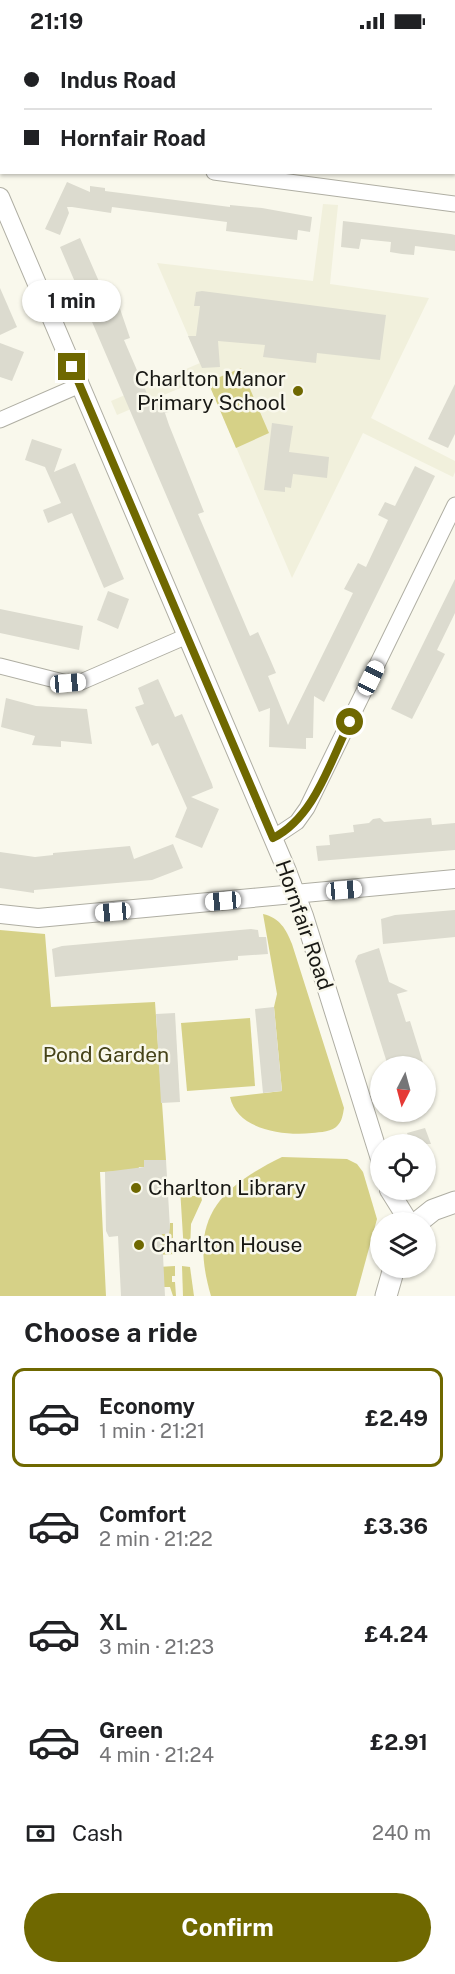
<!DOCTYPE html>
<meta charset="utf-8">
<style>
:root{--surface:#fff;--page:#f6f6f6;--text:#202124;--muted:#757577;--line:#e0e0e0;--accent:#6f6800}
body{margin:0;font-family:"Public Sans",sans-serif;background:var(--page);color:var(--text);height:100vh;display:flex;flex-direction:column;font-size:22px;white-space:nowrap}
*{box-sizing:border-box;margin:0}
p{font-size:20px;color:var(--muted)}
.icon{flex:none;width:33px;height:33px;fill:none;stroke:currentColor;stroke-width:2;stroke-linecap:round;stroke-linejoin:round}
.map{position:relative;height:1254px;overflow:hidden}
.details{display:flex;flex-direction:column;background:var(--surface);flex:1}
.details>*{flex:none}
.banner{position:absolute;left:0px;top:0px;width:456px;height:132px;box-shadow:0 2px 4px #0004;display:grid;align-content:center;height:132px;padding:0 24px;background:var(--surface)}
.needle{width:39px;rotate:186deg}
.buttons{position:absolute;left:370px;top:1014px;display:grid;gap:12px}
.buttons a{display:grid;place-items:center;width:66px;height:66px;border-radius:50%;background:var(--surface);box-shadow:0 2px 4px #0004;font-size:30px}
.end{position:absolute;width:27px;height:27px;margin:-14px;border:8px solid #6f6800;background:#fff;box-shadow:0 0 0 3px #fff}
.from{border-radius:50%}
.bubble{position:absolute;height:42px;border-radius:21px;background:var(--surface);box-shadow:0 2px 4px #0004;font-size:20px;font-weight:700;line-height:42px;text-align:center}
.car{position:absolute;width:18px;height:36px;margin:-18px -9px;border-radius:8px;box-shadow:0 0 4px 2px #0007;background:linear-gradient(#fff 24%,#345 0 40%,#fff 0 76%,#345 0 86%,#fff 0)}
.banner b{display:flex;align-items:center;gap:21px;height:57px;font-size:22px}
.banner b+b{border-top:2px solid var(--line)}
.banner i{width:15px;height:15px;background:var(--text)}
ul{padding:0;list-style:none}
li{display:flex;align-items:center;gap:18px;height:99px;margin:0 12px 9px;padding:0 12px;border:3px solid transparent;border-radius:12px}
li div{flex:1}
li b{display:block;font-size:22px}
li em{font-style:normal;font-weight:700}
li.on{border-color:var(--accent)}
li>.icon{width:54px;height:54px;stroke-width:1.5}
h2{padding:0 24px;font-size:27px;line-height:72px}
.pay{display:flex;align-items:center;gap:15px;height:66px;padding:0 24px;font-size:22px}
.pay p{margin-inline-start:auto}
.primary-button{display:flex;gap:12px;margin-top:auto;padding:12px 24px}
.primary-button a{flex:1;height:69px;border-radius:36px;background:var(--accent);color:#fff;font-size:24px;font-weight:700;line-height:69px;text-align:center}
.status{display:flex;justify-content:space-between;align-items:center;height:42px;padding:0 30px;background:var(--surface);direction:ltr}
.status svg{height:16px;fill:currentColor}
.map>svg:first-child{display:block}
.built{fill:#f1f0dc}
.green{fill:#d6d187}
.building{fill:#dcdbcf}
.lines{fill:none;stroke-linecap:round;stroke-linejoin:round}
.minor-casing{stroke:#afaea3;stroke-width:17}
.tertiary-casing{stroke:#afaea3;stroke-width:20}
.secondary-casing{stroke:#afaea3;stroke-width:23}
.minor{stroke:#fff;stroke-width:15}
.tertiary{stroke:#fff;stroke-width:18}
.secondary{stroke:#fff;stroke-width:21}
.route{stroke:#6f6800;stroke-width:8}
.poi-dot{fill:#6f6800;stroke:#f9f8ec;stroke-width:2}
.labels{text-anchor:middle;stroke-width:5;stroke-linejoin:round;paint-order:stroke}
.poi-label{font-size:21px;fill:#181814;stroke:#f9f8ec;text-anchor:start}
.street-label{font-size:21px;fill:#181814;stroke:#f9f8ec}
.park-label{font-size:21px;fill:#454218;stroke:#f9f8ec}
</style>
<div class="status"><b>21:19</b><svg viewBox="0 0 49 12"><path d="M0 12V9h3v3zM5 12V6h3v6zM10 12V3h3v9zM15 12V0h3v12zM26 1h20v11H26zM47 4h2v5h-2z"/></svg></div>
<div class="map">
<svg width="455" height="1254" viewBox="0 0 455 1254">
<rect width="100%" height="100%" fill="#f9f8ec"/>
<!-- built -->
<path class="built" d="M323,162L338,163L330,242L429,256L371,376L455,419V430L453,435L363,391L292,536L206,335L117,373L111,359L200,321L157,221L313,239Z"/>
<!-- green -->
<g class="green">
<path d="M241,326L269,391L236,406L208,340Z"/>
<path d="M263,872C280,876 286,887 292,902L344,1066C343,1072 342,1079 338,1083C333,1090 320,1090 312,1091C284,1094 237,1088 230,1055L282,1049L274,965L277,952Z"/>
<path d="M0,888L45,892L51,965L155,960L166,1118H145L144,1125H139L138,1129L100,1130L106,1254H0Z"/>
<path d="M250,976L255,1044L187,1049L181,981Z"/>
<path d="M282,1115L347,1117L357,1122L363,1130L377,1177L356,1254H211C189,1179 215,1148 282,1115Z"/>
<path d="M180,1146L190,1154H201L202,1158L191,1182L190,1209L184,1211Z"/>
<path d="M170,1181H173V1196L170,1197V1203H173L174,1212L157,1213L156,1192H168Z"/>
<path d="M175,1224V1234H172V1240H175L176,1254H173L170,1245H159L158,1225Z"/>
<path d="M182,1224L190,1225L194,1254H183Z"/>
</g>
<!-- building -->
<g class="building">
<path d="M67,140L90,150V144L105,146V149L230,165V163L262,166L312,175L310,190L298,188L297,198L226,189L227,180L112,165L111,171L72,165H67L69,171L60,193L45,187Z"/>
<path d="M343,179L451,192L455,193V209L415,204L414,213L402,212L390,210L391,200L361,197L359,207L341,205Z"/>
<path d="M80,196L104,251L111,248L118,261L130,296L124,298L151,361L163,356L169,370L165,371L169,383L204,470L198,472L250,594L258,590L270,617L276,631L268,634L288,683L353,551L344,547L358,521L366,525L388,478L378,473L385,460L395,464L415,424L435,434L324,660L314,654L313,696H306V707L269,705L270,666L259,670L60,205Z"/>
<path d="M0,246L17,285L0,293Z"/>
<path d="M202,249L386,273L380,318L317,311L316,321L263,315L265,303L218,299L220,325L202,326L188,294H196L200,264H194L196,250Z"/>
<path d="M0,301L24,310L12,339L0,335Z"/>
<path d="M455,342V392L448,406L428,397Z"/>
<path d="M272,381L293,384L289,410L329,415L327,436L293,432L291,446L285,445V450L264,448Z"/>
<path d="M32,397L62,407L54,430L75,421L124,537L104,546L72,471L48,481L43,468L61,461L45,425L25,418Z"/>
<path d="M455,537V571L437,608L445,612L412,677L391,667Z"/>
<path d="M108,549L129,557L118,587L97,578Z"/>
<path d="M0,567L83,584L79,608L0,591Z"/>
<path d="M158,637L175,675L182,672L212,742L213,746L191,755L219,767L202,806L175,795L187,766L158,701L152,704L135,665L144,662L138,646Z"/>
<path d="M6,656L36,664L87,667L92,702L61,699V705L32,703L35,694L1,685Z"/>
<path d="M380,776L384,780L431,776L432,783L455,781V808L318,819L316,804L330,803L329,793L354,790L353,783L369,781L373,777Z"/>
<path d="M173,802L183,826L152,838L34,848V851L0,846V810L35,815L53,813V811L130,804L134,817Z"/>
<path d="M455,868V895L383,902L381,877L395,873Z"/>
<path d="M251,887L258,888L259,895H266L268,912L238,914V918L55,935L52,907L62,904Z"/>
<path d="M379,906L389,940L408,949L397,952L406,980L410,979L424,1024H388L355,919L358,913Z"/>
<path d="M274,965L282,1049L263,1051L255,967Z"/>
<path d="M175,971L180,1060L161,1061L156,972Z"/>
<path d="M425,1086L431,1102H411L407,1091Z"/>
<path d="M144,1118H166L170,1186L169,1192H162L165,1254H121L118,1194L109,1195L106,1189L105,1130L144,1125Z"/>
</g>
<g class="lines">
<!-- minor casing -->
<g class="minor-casing">
<g id="minor">
<path d="M0,105L2,104"/>
<path d="M214,130L455,162"/>
<path d="M0,378L80,343"/>
<path d="M0,624L67,641L81,640L187,594"/>
<path d="M273,796L297,780L307,766L455,463"/>
</g>
</g>
<!-- tertiary casing -->
<g class="tertiary-casing">
<g id="tertiary">
<path d="M0,155L287,829L304,874L381,1120"/>
<path d="M0,872L38,876L455,837"/>
<path d="M389,1148L409,1180"/>
</g>
</g>
<!-- secondary casing -->
<g class="secondary-casing">
<g id="secondary">
<path d="M418,1180L433,1168L455,1160"/>
<path d="M386,1254L394,1226"/>
</g>
</g>
<!-- minor -->
<use href="#minor" class="minor"/>
<!-- tertiary -->
<use href="#tertiary" class="tertiary"/>
<!-- secondary -->
<use href="#secondary" class="secondary"/>
</g>
<g class="lines">
<!-- route -->
<path class="route" d="M72,325L273,796C315,775 330,719 350,680"/>
</g>
<!-- markers -->
<g class="poi-dot">
<circle cx="298" cy="349" r="6"/>
<circle cx="136" cy="1146" r="6"/>
<circle cx="139" cy="1203" r="6"/>
</g>
<g class="labels">
<!-- poi labels -->
<g class="poi-label">
<text x="286" y="344" text-anchor="end">Charlton Manor<tspan x="286" dy="24">Primary School</tspan></text>
<text x="148" y="1153">Charlton Library</text>
<text x="151" y="1210">Charlton House</text>
</g>
<!-- street labels -->
<g class="street-label">
<text transform="translate(304 883) rotate(71)" y="7">Hornfair Road</text>
</g>
<!-- park labels -->
<g class="park-label">
<text x="106" y="1020">Pond Garden</text>
</g>
</g>
</svg>
<div class="buttons">
<a><svg class="needle" viewBox="-14 -14 28 28"><path d="M0-13l5 13h-10z" fill="#e53935"/><path d="M0 13l5-13h-10z" fill="#757577"/></svg></a>
<a><svg class="icon" aria-label="locate" viewBox="0 0 24 24"><circle cx="12" cy="12" r="6"/><path d="M12 2v4M12 18v4M2 12h4M18 12h4"/></svg></a>
<a><svg class="icon" aria-label="layers" viewBox="0 0 24 24"><path d="M12 4l9 5-9 5-9-5zM3 14l9 5 9-5"/></svg></a>
</div>
<i class="end from" style="left:350px;top:680px"></i>
<i class="end" style="left:72px;top:325px"></i>
<div class="bubble" style="left:22px;top:238px;width:99px">1 min</div>
<i class="car" style="left:371px;top:636px;rotate:26deg"></i>
<i class="car" style="left:68px;top:641px;rotate:85deg"></i>
<i class="car" style="left:344px;top:848px;rotate:85deg"></i>
<i class="car" style="left:223px;top:859px;rotate:265deg"></i>
<i class="car" style="left:113px;top:870px;rotate:265deg"></i>
<div class="banner">
<b><i class="from"></i>Indus Road</b>
<b><i></i>Hornfair Road</b>
</div>
</div>
<section class="details">
<h2>Choose a ride</h2>
<ul>
<li class="on"><svg class="icon" aria-label="car" viewBox="0 0 24 24"><path d="M5 17H2v-5l4-1 3-4h7l3 4 3 1v5h-3M9 17h6M6 11h13"/><circle cx="7" cy="17" r="2"/><circle cx="17" cy="17" r="2"/></svg><div><b>Economy</b><p>1 min · 21:21</p></div><em>£2.49</em></li>
<li><svg class="icon" aria-label="car" viewBox="0 0 24 24"><path d="M5 17H2v-5l4-1 3-4h7l3 4 3 1v5h-3M9 17h6M6 11h13"/><circle cx="7" cy="17" r="2"/><circle cx="17" cy="17" r="2"/></svg><div><b>Comfort</b><p>2 min · 21:22</p></div><em>£3.36</em></li>
<li><svg class="icon" aria-label="car" viewBox="0 0 24 24"><path d="M5 17H2v-5l4-1 3-4h7l3 4 3 1v5h-3M9 17h6M6 11h13"/><circle cx="7" cy="17" r="2"/><circle cx="17" cy="17" r="2"/></svg><div><b>XL</b><p>3 min · 21:23</p></div><em>£4.24</em></li>
<li><svg class="icon" aria-label="car" viewBox="0 0 24 24"><path d="M5 17H2v-5l4-1 3-4h7l3 4 3 1v5h-3M9 17h6M6 11h13"/><circle cx="7" cy="17" r="2"/><circle cx="17" cy="17" r="2"/></svg><div><b>Green</b><p>4 min · 21:24</p></div><em>£2.91</em></li>
</ul>
<div class="pay"><svg class="icon" aria-label="cash" viewBox="0 0 24 24"><path d="M3 7h18v10H3z"/><circle cx="12" cy="12" r="2"/></svg>Cash<p>240 m</p></div>
<div class="primary-button"><a>Confirm</a></div>
</section>
